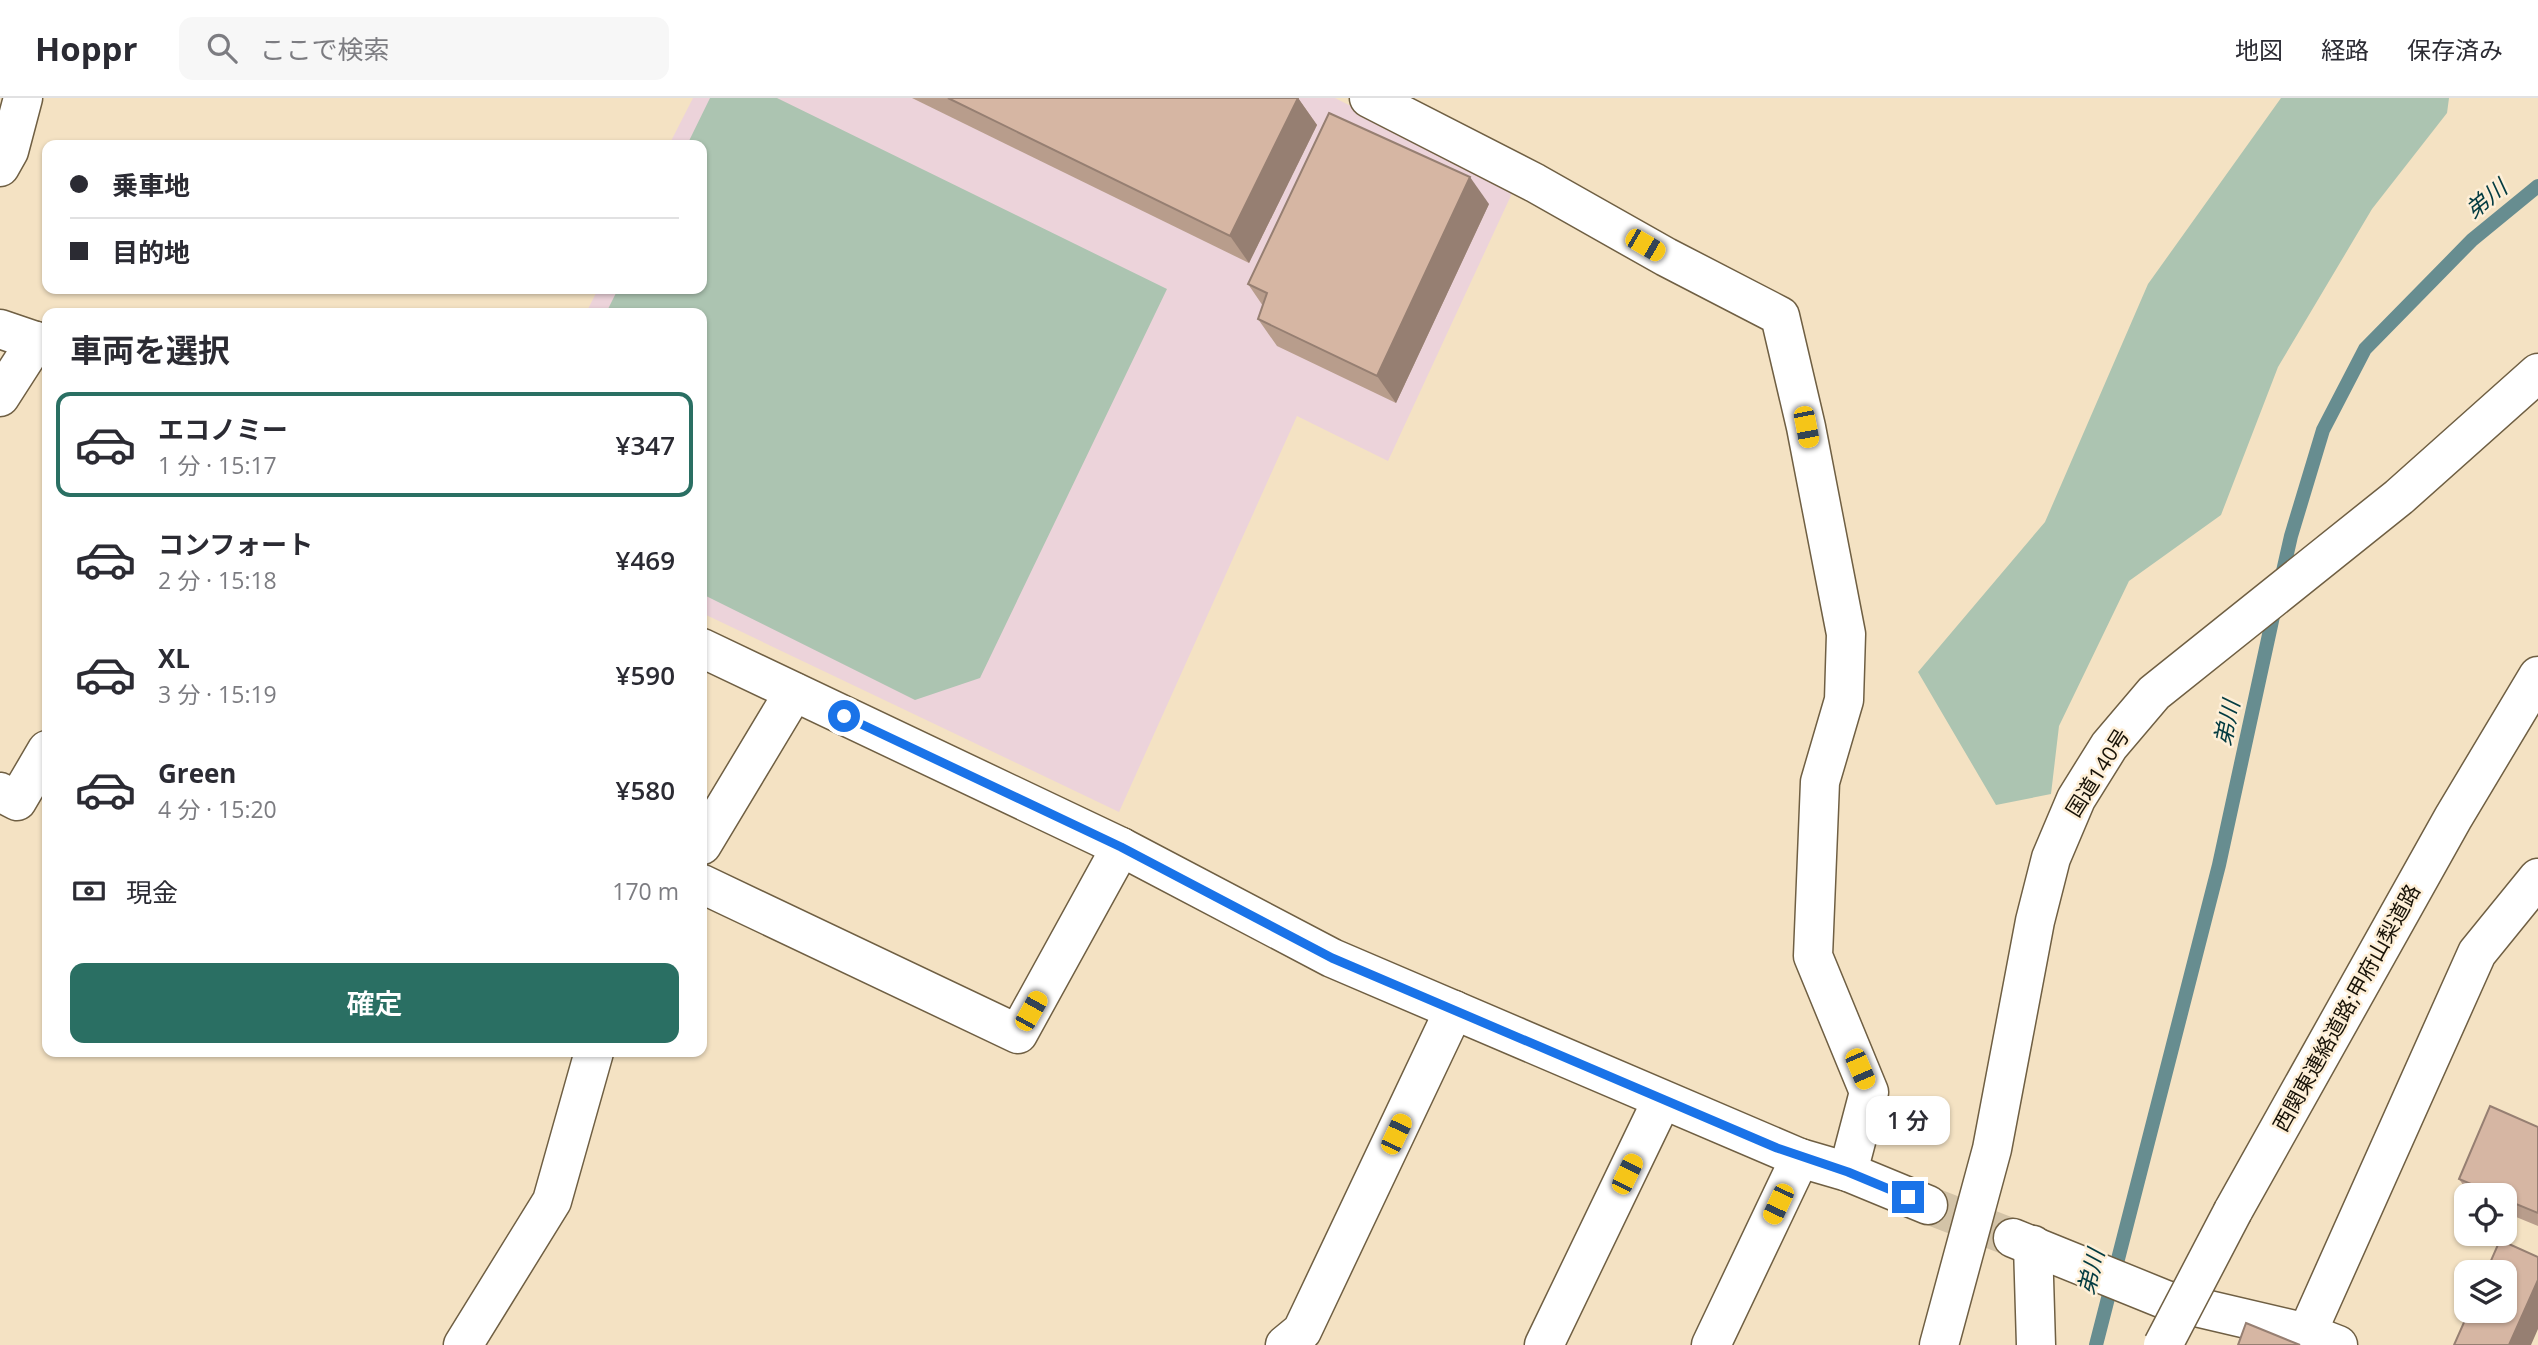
<!DOCTYPE html>
<html lang="ja">
<meta charset="utf-8">
<style>
:root{--surface:#fff;--page:#f7f7f7;--text:#2b2b33;--muted:#7c7c81;--line:#e1e1e2;--accent:#2a6f63}
body{margin:0;font-family:"Open Sans","Noto Sans JP",sans-serif;background:var(--page);color:var(--text);height:100vh;display:flex;flex-direction:column;font-size:26px;white-space:nowrap}
*{box-sizing:border-box;margin:0}
p{font-size:23px;color:var(--muted)}
.icon{flex:none;width:38px;height:38px;fill:none;stroke:currentColor;stroke-width:2;stroke-linecap:round;stroke-linejoin:round}
.map{position:relative;flex:1;overflow:hidden}
.details{position:absolute;left:42px;top:210px;width:665px;height:749px;display:flex;flex-direction:column;background:var(--surface);border-radius:14px;box-shadow:0 2px 5px #0004}
.details>*{flex:none}
.top-card{position:absolute;left:42px;top:42px;width:665px;height:154px;border-radius:14px;box-shadow:0 2px 5px #0004;display:grid;align-content:center;height:154px;padding:0 28px;background:var(--surface)}
.controls{position:absolute;left:2454px;top:1085px;display:grid;gap:14px}
.controls a{display:grid;place-items:center;width:63px;height:63px;border-radius:14px;background:var(--surface);box-shadow:0 2px 5px #0004;font-size:35px}
.end{position:absolute;width:32px;height:32px;margin:-16px;border:9px solid #1a73e8;background:#fff;box-shadow:0 0 0 4px #fff}
.from{border-radius:50%}
.bubble{position:absolute;height:49px;border-radius:14px;background:var(--surface);box-shadow:0 2px 5px #0004;font-size:23px;font-weight:600;line-height:49px;text-align:center}
.car{position:absolute;width:21px;height:42px;margin:-21px -10px;border-radius:9px;box-shadow:0 0 5px 2px #0007;background:linear-gradient(#f5c518 24%,#345 0 40%,#f5c518 0 76%,#345 0 86%,#f5c518 0)}
.top-card b{display:flex;align-items:center;gap:24px;height:66px;font-size:26px}
.top-card b+b{border-top:2px solid var(--line)}
.top-card i{width:18px;height:18px;background:var(--text)}
ul{padding:0;list-style:none}
li{display:flex;align-items:center;gap:21px;height:105px;margin:0 14px 10px;padding:0 14px;border:4px solid transparent;border-radius:14px}
li div{flex:1}
li b{display:block;font-size:26px}
li em{font-style:normal;font-weight:600}
li.selected{border-color:var(--accent)}
li>.icon{width:63px;height:63px;stroke-width:1.5}
h2{padding:0 28px;font-size:32px;line-height:84px}
.pay{display:flex;align-items:center;gap:18px;height:77px;padding:0 28px;font-size:26px}
.pay p{margin-inline-start:auto}
.cta{display:flex;gap:14px;margin-top:auto;padding:14px 28px}
.cta a{flex:1;height:80px;border-radius:14px;background:var(--accent);color:#fff;font-size:28px;font-weight:600;line-height:80px;text-align:center}
header{display:flex;align-items:center;gap:42px;box-sizing:border-box;height:98px;padding:0 35px;background:var(--surface);border-bottom:2px solid var(--line)}
header strong{font-size:33px}
nav{display:flex;gap:38px;margin-inline-start:auto;font-size:24px}
.search{width:490px;height:63px;background:var(--page);display:flex;align-items:center;gap:18px;box-sizing:border-box;padding:0 24px;border-radius:14px;color:var(--muted);font-size:26px}
.map>svg:first-child{display:block}
.education{fill:#ecd3da}
.green{fill:#acc4b1}
.lines{fill:none;stroke-linecap:round;stroke-linejoin:round}
.stream{stroke:#678d90;stroke-width:14}
.minor-tunnel{stroke:#d3c3a7;stroke-width:38;stroke-dasharray:38 19;stroke-linecap:butt}
.minor-casing{stroke:#6f5f43;stroke-width:41}
.highway-casing{stroke:#6f5f43;stroke-width:41}
.minor{stroke:#fff;stroke-width:38}
.highway{stroke:#fff;stroke-width:38}
.highway-bridge-casing{stroke:#6f5f43;stroke-width:41;stroke-linecap:butt}
.highway-bridge{stroke:#fff;stroke-width:38}
.wall{fill:#b89d8c}
.shaded-wall{fill:#967f72}
.building{fill:#d6b6a3;stroke:#967f72;stroke-width:2}
.route{stroke:#1a73e8;stroke-width:9}
.labels{text-anchor:middle;stroke-width:5;stroke-linejoin:round;paint-order:stroke}
.street-label{font-size:21px;fill:#181207;stroke:#feefd7}
.water-label{font-size:23px;font-style:italic;fill:#033b41;stroke:#feefd7}
</style>
<header>
<strong>Hoppr</strong>
<div class="search"><svg class="icon" aria-label="search" viewBox="0 0 24 24"><circle cx="10" cy="10" r="6"/><path d="M15 15l6 6"/></svg>ここで検索</div>
<nav><a>地図</a><a>経路</a><a>保存済み</a></nav>
</header>
<div class="map">
<svg width="2538" height="1247" viewBox="0 0 2538 1247">
<rect width="100%" height="100%" fill="#f4e2c3"/>
<!-- education -->
<path class="education" d="M693,0H1335L1514,91L1388,363L1297,318L1119,714L702,515V215H586L598,191H702V47H669Z"/>
<!-- green -->
<g class="green">
<path d="M710,0H777L1167,191L980,580L915,602L702,496V215H606L618,191H702V47H687Z"/>
<path d="M2281,0H2449L2447,15L2372,111L2278,269L2221,417L2129,483L2059,628L2051,696L1996,707L1918,574L2045,424L2148,186Z"/>
</g>
<g class="lines">
<!-- stream -->
<g class="stream">
<path d="M2281,482L2291,438L2323,332L2365,251L2472,142L2538,88"/>
<path d="M2096,1247L2219,767L2275,509"/>
</g>
<!-- minor-tunnel -->
<path class="minor-tunnel" d="M1928,1107L2013,1140"/>
<!-- minor casing -->
<g class="minor-casing">
<g id="minor">
<path d="M1369,0L1535,85L1666,159L1780,218L1806,329L1846,536L1844,602L1820,684L1813,858L1869,994L1848,1074"/>
<path d="M0,69L9,53L23,0"/>
<path d="M0,231L47,247"/>
<path d="M0,299L36,243"/>
<path d="M702,550L1121,749L1332,860L1800,1060L1848,1074L1928,1107"/>
<path d="M0,694L17,703L47,652"/>
<path d="M702,747L794,594"/>
<path d="M702,786L1018,936L1121,749"/>
<path d="M2013,1140L2166,1202L2307,1235L2338,1247"/>
<path d="M2033,1147L2036,1247"/>
<path d="M2307,1235L2477,855L2538,780"/>
<path d="M463,1247L552,1103L594,954"/>
<path d="M1285,1247L1302,1233L1454,912"/>
<path d="M1544,1247L1662,1002"/>
<path d="M1711,1247L1800,1060"/>
</g>
</g>
<!-- highway casing -->
<g class="highway-casing">
<g id="highway">
<path d="M2233,1113L2453,720L2538,578"/>
<path d="M1939,1247L1992,1051L2035,823L2051,760L2076,701L2109,648L2154,595L2399,399L2538,275"/>
</g>
</g>
<!-- minor -->
<use href="#minor" class="minor"/>
<!-- highway -->
<use href="#highway" class="highway"/>
<!-- highway-bridge casing -->
<g class="highway-bridge-casing">
<path id="highway-bridge" d="M2163,1247L2233,1113"/>
</g>
<!-- highway-bridge -->
<use href="#highway-bridge" class="highway-bridge"/>
</g>
<!-- wall -->
<g class="wall">
<path d="M912,0H1298L1317,27L1249,165Z"/>
<path d="M1489,106L1396,305L1277,248L1258,221L1263,208L1248,186Z"/>
<path d="M2538,1029V1128L2504,1114V1097H2470L2459,1081Z"/>
</g>
<!-- shaded-wall -->
<g class="shaded-wall">
<path d="M1298,0L1317,27L1249,165L1230,138Z"/>
<path d="M1470,79L1489,106L1396,305L1377,278Z"/>
<path d="M2538,1182V1231L2531,1247H2509Z"/>
</g>
<!-- building -->
<g class="building">
<path d="M948,0H1298L1230,138Z"/>
<path d="M1329,15L1470,79L1377,278L1258,221L1267,195L1248,186Z"/>
<path d="M2490,1008L2538,1029V1115L2504,1101V1097H2497L2459,1081Z"/>
<path d="M2500,1142L2538,1159V1182L2509,1247H2454L2469,1213H2504V1174H2486Z"/>
<path d="M2246,1225L2300,1247H2238Z"/>
</g>
<g class="lines">
<!-- route -->
<path class="route" d="M844,618L1121,749L1332,860L1777,1050L1848,1074L1908,1099"/>
</g>
<g class="labels">
<!-- street labels -->
<g class="street-label">
<text transform="translate(2098 675) rotate(-58)" y="7">国道140号</text>
<text transform="translate(2347 910) rotate(-61)" y="7">西関東連絡道路;甲府山梨道路</text>
</g>
<!-- water labels -->
<g class="water-label">
<text transform="translate(2486 101) rotate(-39)" y="8">弟川</text>
<text transform="translate(2227 625) rotate(-78)" y="8">弟川</text>
<text transform="translate(2091 1174) rotate(-76)" y="8">弟川</text>
</g>
</g>
</svg>
<div class="controls">
<a><svg class="icon" aria-label="locate" viewBox="0 0 24 24"><circle cx="12" cy="12" r="6"/><path d="M12 2v4M12 18v4M2 12h4M18 12h4"/></svg></a>
<a><svg class="icon" aria-label="layers" viewBox="0 0 24 24"><path d="M12 4l9 5-9 5-9-5zM3 14l9 5 9-5"/></svg></a>
</div>
<i class="end from" style="left:844px;top:618px"></i>
<i class="end" style="left:1908px;top:1099px"></i>
<div class="bubble" style="left:1866px;top:998px;width:84px">1 分</div>
<i class="car" style="left:1645px;top:147px;rotate:120deg"></i>
<i class="car" style="left:1806px;top:329px;rotate:169deg"></i>
<i class="car" style="left:1031px;top:913px;rotate:29deg"></i>
<i class="car" style="left:1860px;top:971px;rotate:157deg"></i>
<i class="car" style="left:1396px;top:1036px;rotate:25deg"></i>
<i class="car" style="left:1627px;top:1076px;rotate:26deg"></i>
<i class="car" style="left:1778px;top:1106px;rotate:205deg"></i>
<div class="top-card">
<b><i class="from"></i>乗車地</b>
<b><i></i>目的地</b>
</div>
<section class="details">
<h2>車両を選択</h2>
<ul>
<li class="selected"><svg class="icon" aria-label="car" viewBox="0 0 24 24"><path d="M5 17H2v-5l4-1 3-4h7l3 4 3 1v5h-3M9 17h6M6 11h13"/><circle cx="7" cy="17" r="2"/><circle cx="17" cy="17" r="2"/></svg><div><b>エコノミー</b><p>1 分 · 15:17</p></div><em>¥347</em></li>
<li><svg class="icon" aria-label="car" viewBox="0 0 24 24"><path d="M5 17H2v-5l4-1 3-4h7l3 4 3 1v5h-3M9 17h6M6 11h13"/><circle cx="7" cy="17" r="2"/><circle cx="17" cy="17" r="2"/></svg><div><b>コンフォート</b><p>2 分 · 15:18</p></div><em>¥469</em></li>
<li><svg class="icon" aria-label="car" viewBox="0 0 24 24"><path d="M5 17H2v-5l4-1 3-4h7l3 4 3 1v5h-3M9 17h6M6 11h13"/><circle cx="7" cy="17" r="2"/><circle cx="17" cy="17" r="2"/></svg><div><b>XL</b><p>3 分 · 15:19</p></div><em>¥590</em></li>
<li><svg class="icon" aria-label="car" viewBox="0 0 24 24"><path d="M5 17H2v-5l4-1 3-4h7l3 4 3 1v5h-3M9 17h6M6 11h13"/><circle cx="7" cy="17" r="2"/><circle cx="17" cy="17" r="2"/></svg><div><b>Green</b><p>4 分 · 15:20</p></div><em>¥580</em></li>
</ul>
<div class="pay"><svg class="icon" aria-label="cash" viewBox="0 0 24 24"><path d="M3 7h18v10H3z"/><circle cx="12" cy="12" r="2"/></svg>現金<p>170 m</p></div>
<div class="cta"><a>確定</a></div>
</section>
</div>
